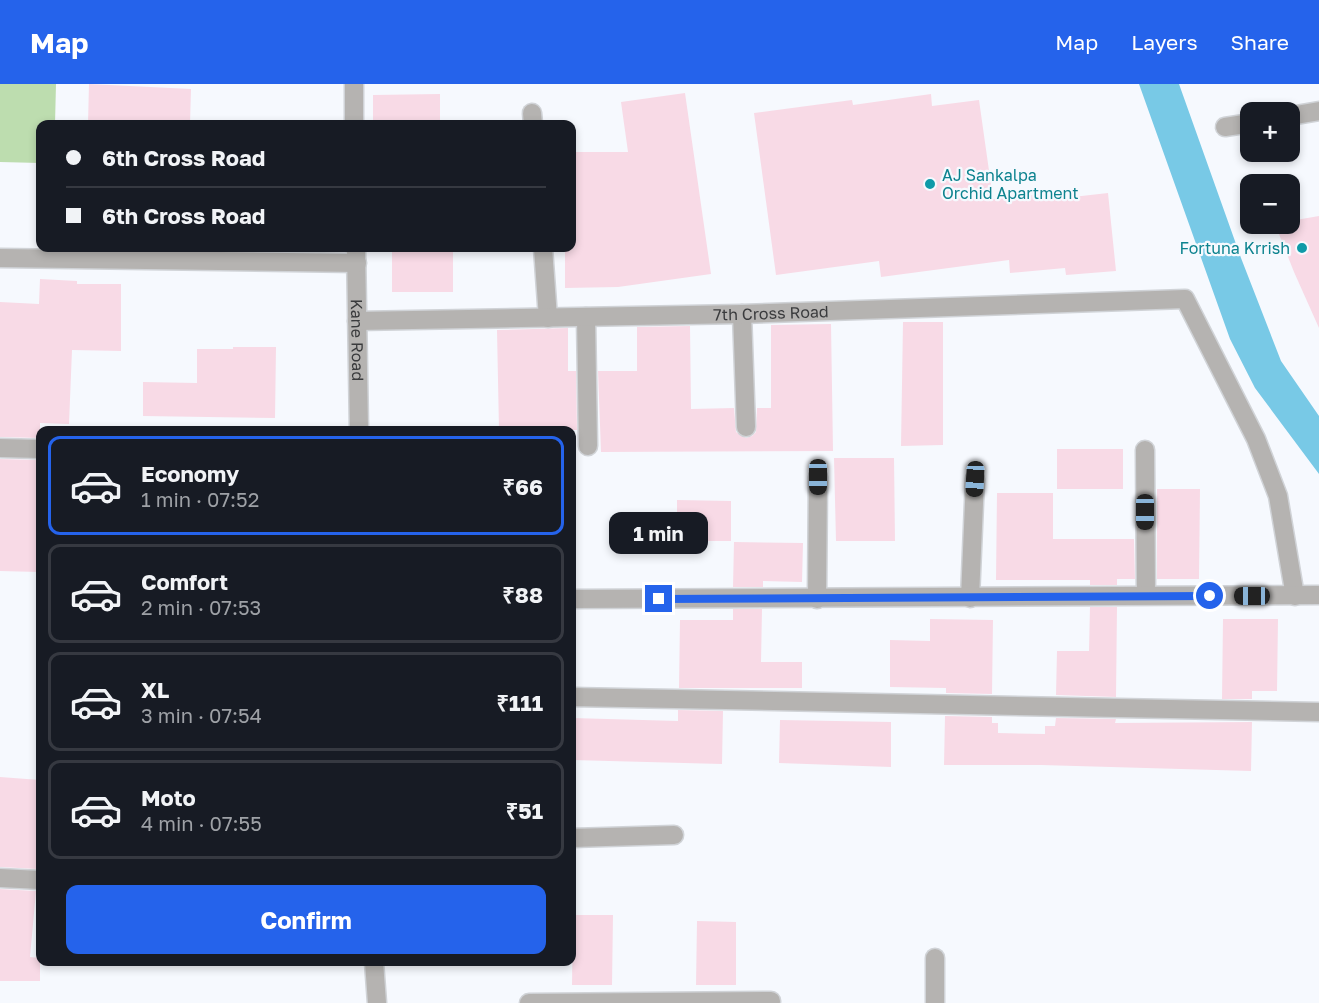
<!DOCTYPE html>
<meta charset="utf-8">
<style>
:root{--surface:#171b24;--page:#242831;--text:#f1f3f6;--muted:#9ea1a6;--line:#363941;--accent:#2563eb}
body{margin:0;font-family:"Golos Text",sans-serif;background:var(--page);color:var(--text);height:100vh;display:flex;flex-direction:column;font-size:22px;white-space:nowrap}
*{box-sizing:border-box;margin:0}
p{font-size:20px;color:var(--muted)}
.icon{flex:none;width:33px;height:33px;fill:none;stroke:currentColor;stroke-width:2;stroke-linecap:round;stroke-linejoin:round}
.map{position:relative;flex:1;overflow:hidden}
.drawer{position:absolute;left:36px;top:342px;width:540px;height:540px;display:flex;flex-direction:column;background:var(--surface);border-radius:12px;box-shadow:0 3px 9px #0003}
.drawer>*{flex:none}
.top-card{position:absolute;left:36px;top:36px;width:540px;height:132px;border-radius:12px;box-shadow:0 3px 9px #0003;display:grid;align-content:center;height:132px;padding:0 30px;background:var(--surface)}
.tools{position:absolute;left:1240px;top:18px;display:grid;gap:12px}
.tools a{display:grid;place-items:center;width:60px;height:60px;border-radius:12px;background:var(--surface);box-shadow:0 3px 9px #0003;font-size:30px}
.end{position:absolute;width:27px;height:27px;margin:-14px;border:8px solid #2563eb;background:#fff;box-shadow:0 0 0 3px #fff}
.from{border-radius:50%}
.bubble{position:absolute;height:42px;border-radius:12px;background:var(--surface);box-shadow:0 3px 9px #0003;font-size:20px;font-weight:700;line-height:42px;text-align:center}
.car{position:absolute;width:18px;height:36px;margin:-18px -9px;border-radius:8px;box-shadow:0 0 4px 2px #0007;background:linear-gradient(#222 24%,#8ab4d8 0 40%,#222 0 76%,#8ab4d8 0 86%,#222 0)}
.top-card b{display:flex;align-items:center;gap:21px;height:57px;font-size:22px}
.top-card b+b{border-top:2px solid var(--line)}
.top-card i{width:15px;height:15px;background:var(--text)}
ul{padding:10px 0 0;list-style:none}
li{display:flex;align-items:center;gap:18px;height:99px;margin:0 12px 9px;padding:0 18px;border:3px solid var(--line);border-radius:12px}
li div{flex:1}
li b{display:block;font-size:22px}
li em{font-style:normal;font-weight:700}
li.current{border-color:var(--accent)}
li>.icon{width:54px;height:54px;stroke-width:1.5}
.button{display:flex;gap:12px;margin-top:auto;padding:12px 30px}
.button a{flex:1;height:69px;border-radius:12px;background:var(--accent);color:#fff;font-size:24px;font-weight:700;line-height:69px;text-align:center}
header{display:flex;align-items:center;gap:36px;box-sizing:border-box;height:84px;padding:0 30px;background:var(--accent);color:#fff}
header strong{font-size:28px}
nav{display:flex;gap:33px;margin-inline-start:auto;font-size:21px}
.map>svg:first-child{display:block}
.green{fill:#bdddaf}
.water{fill:#78c9e6}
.building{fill:#f8dae6}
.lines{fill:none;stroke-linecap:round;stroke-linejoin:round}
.lane-casing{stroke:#d0d3d7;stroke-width:21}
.street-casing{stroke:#d0d3d7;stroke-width:21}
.lane{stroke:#b5b3b1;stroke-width:18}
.street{stroke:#b5b3b1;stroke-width:18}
.route{stroke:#2563eb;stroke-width:8}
.culture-dot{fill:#0f9aa8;stroke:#f6f9fe;stroke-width:2}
.labels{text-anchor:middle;stroke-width:4.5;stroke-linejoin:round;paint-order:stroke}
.culture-label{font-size:16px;fill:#0d838f;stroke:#f6f9fe;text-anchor:start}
.street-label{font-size:16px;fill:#3a3b3d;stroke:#f6f9fe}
</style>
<header>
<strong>Map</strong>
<nav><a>Map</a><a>Layers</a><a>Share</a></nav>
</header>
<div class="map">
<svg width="1319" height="919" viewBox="0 0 1319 919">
<rect width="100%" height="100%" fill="#f6f9fe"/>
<!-- green -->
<path class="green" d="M0,0H56L55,40H40V79L0,78Z"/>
<!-- water -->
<path class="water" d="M1139,0H1179L1241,174L1281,277L1319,332V390L1255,304L1230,255Z"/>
<!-- building -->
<g class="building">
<path d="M89,0L191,5L190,40H88Z"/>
<path d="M685,9L711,190L618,203L565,204V164H572V68H628L621,18Z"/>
<path d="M440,10V40H373V11Z"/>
<path d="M931,10L932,22L979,16L993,115L1054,109L1055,115L1108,109L1116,187L1066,191L1065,184L1010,189L1009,176L881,193L879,177L776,191L754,29L852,16L853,21Z"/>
<path d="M1319,132V244L1294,188L1275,140H1290V137Z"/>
<rect x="392" y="164" width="61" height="44"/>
<path d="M40,195L77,197V200H121V267L72,266L69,340L40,339V354L0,353V218L39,220Z"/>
<path d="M903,238H943V361L901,362Z"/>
<path d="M831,240L833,367L601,368L598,287H637V243L690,242L691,325L734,324L736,348L746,354L752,352L756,348L757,324H771V241Z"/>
<path d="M568,244V287H576L577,346H499L497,246Z"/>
<path d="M233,263H276L275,334L143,332V298L197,299V265H233Z"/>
<rect x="1057" y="365" width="66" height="40"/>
<path d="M834,374H894L895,457H836Z"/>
<path d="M0,375L40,376L39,488L0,487Z"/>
<path d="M1157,405H1200L1199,495H1157Z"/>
<path d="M997,409H1053V455H1134L1135,495H1117V501H1090V496H996Z"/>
<path d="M677,416L731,417V457H677Z"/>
<path d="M734,458L803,459L802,498L763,497V503H733Z"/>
<path d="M1090,523H1117L1116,613L1056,611L1057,567H1089Z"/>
<path d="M733,525H762L761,578H802V604H679L680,536H733Z"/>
<path d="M930,535L993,536L992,610L946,609V604L890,603V556L930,557Z"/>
<path d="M1223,535H1278L1277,607H1252V615H1222Z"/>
<path d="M678,626L723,627L722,680L572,676V634L678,637Z"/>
<path d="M945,632L992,633V639H998V649L1045,650V642H1055L1056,634L1116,635L1115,639L1252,638L1251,687L1041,681H944Z"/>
<path d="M780,636L891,638V683L779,679Z"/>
<path d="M0,693L40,696V747L37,785L0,783Z"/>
<path d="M0,805L36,807L30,873L40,874V897H0Z"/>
<path d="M573,831H613L612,901H572Z"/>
<path d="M697,837L736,838V901H696Z"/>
</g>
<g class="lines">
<!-- lane casing -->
<g class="lane-casing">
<g id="lane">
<path d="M572,754L674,751"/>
<path d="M0,794L40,796"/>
<path d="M935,919V874"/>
</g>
</g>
<!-- street casing -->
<g class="street-casing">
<g id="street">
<path d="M354,0V40"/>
<path d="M532,29L533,40"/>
<path d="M1290,32L1319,27"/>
<path d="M1225,43L1251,39"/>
<path id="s1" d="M356,164L359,346"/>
<path d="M543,164L548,234"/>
<path d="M0,174L357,179"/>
<path d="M742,230L746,343"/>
<path d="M586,233L588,362"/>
<path id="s2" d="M357,237L742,230L1185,215L1256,355L1278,412L1295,512"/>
<path d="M0,364L40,365"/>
<path d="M1145,366L1146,511"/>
<path d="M970,514L975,395"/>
<path d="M572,515L1319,511"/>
<path d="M817,515L818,393"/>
<path d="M572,613L1319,628"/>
<path d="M374,878L377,919"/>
<path d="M529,919L771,917"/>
</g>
</g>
<!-- lane -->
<use href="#lane" class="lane"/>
<!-- street -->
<use href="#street" class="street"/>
</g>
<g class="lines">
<!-- route -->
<path class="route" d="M659,515L1210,512"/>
</g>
<!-- markers -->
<g class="culture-dot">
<circle cx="930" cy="100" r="6"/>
<circle cx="1302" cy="164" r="6"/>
</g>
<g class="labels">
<!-- culture labels -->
<g class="culture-label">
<text x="942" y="97">AJ Sankalpa<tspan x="942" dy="18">Orchid Apartment</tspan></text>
<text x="1290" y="170" text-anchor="end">Fortuna Krrish</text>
</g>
<!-- street labels -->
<g class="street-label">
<text dy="6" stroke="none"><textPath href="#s2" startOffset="414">7th Cross Road</textPath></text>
<text dy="6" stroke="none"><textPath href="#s1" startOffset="92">Kane Road</textPath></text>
</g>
</g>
</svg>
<div class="tools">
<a>+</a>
<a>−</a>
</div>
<i class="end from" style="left:1210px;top:512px"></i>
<i class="end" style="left:659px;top:515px"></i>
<div class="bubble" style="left:609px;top:428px;width:99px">1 min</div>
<i class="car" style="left:818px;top:393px;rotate:180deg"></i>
<i class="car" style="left:975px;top:395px;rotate:183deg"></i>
<i class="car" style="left:1145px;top:428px;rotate:180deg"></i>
<i class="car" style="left:1252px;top:512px;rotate:270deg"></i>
<div class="top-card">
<b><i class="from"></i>6th Cross Road</b>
<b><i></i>6th Cross Road</b>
</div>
<section class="drawer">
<ul>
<li class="current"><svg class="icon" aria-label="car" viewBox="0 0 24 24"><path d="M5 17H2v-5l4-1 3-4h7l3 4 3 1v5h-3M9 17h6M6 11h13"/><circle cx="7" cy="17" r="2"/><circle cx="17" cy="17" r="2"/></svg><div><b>Economy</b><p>1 min · 07:52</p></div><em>₹66</em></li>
<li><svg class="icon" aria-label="car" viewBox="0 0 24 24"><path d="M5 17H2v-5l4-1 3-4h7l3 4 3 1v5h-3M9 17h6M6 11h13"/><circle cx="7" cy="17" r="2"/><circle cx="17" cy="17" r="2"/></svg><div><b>Comfort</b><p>2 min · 07:53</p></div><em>₹88</em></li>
<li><svg class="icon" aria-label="car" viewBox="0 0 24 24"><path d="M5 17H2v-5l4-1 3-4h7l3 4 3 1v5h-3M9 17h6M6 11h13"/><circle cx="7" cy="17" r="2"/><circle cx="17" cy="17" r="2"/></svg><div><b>XL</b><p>3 min · 07:54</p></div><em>₹111</em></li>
<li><svg class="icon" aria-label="car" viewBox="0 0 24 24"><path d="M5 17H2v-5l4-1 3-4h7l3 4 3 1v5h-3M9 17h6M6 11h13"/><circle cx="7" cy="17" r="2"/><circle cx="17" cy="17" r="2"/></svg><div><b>Moto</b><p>4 min · 07:55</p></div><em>₹51</em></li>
</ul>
<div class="button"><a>Confirm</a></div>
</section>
</div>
